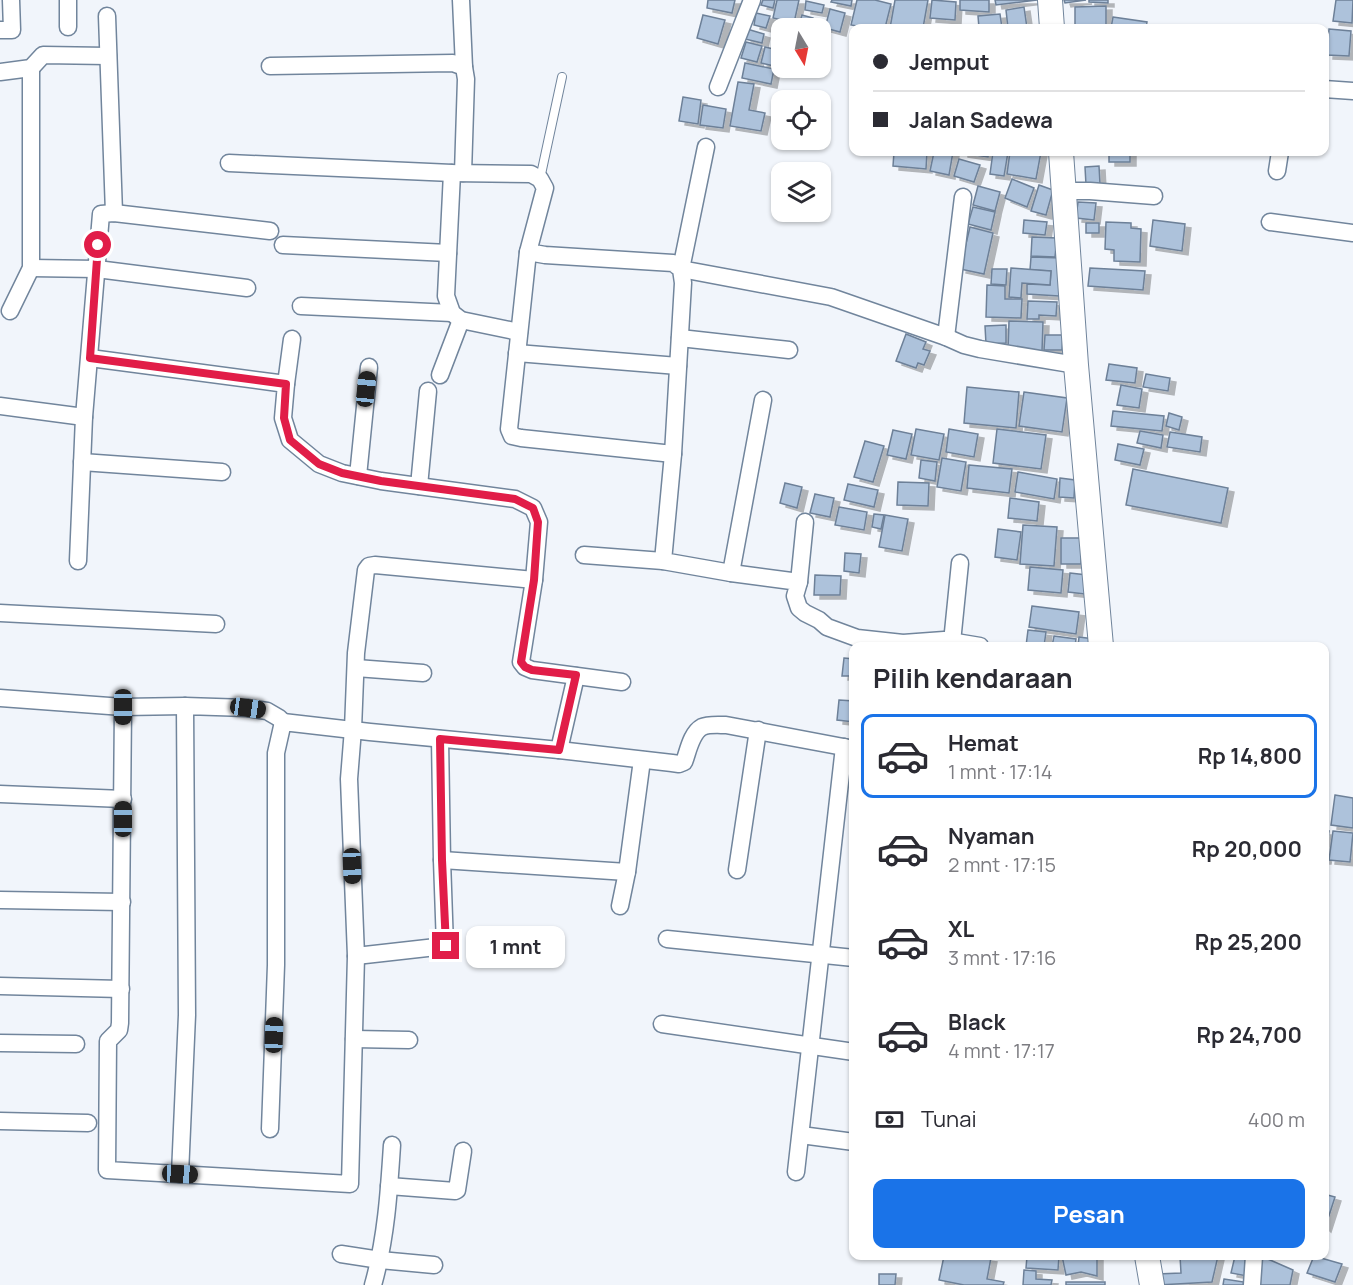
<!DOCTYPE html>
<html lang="id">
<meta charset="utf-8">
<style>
:root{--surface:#fff;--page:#f2f2f3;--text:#2b2b33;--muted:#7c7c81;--line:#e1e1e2;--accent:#1a73e8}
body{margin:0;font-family:Manrope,sans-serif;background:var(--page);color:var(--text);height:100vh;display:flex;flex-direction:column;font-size:22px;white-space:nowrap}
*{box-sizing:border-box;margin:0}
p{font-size:20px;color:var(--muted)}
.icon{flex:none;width:33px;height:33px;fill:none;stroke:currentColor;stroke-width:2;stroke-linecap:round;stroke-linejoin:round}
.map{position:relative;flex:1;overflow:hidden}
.drawer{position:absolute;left:849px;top:642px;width:480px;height:618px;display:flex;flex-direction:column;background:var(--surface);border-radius:12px;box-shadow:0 2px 4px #0004}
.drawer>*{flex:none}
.top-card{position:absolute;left:849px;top:24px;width:480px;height:132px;border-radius:12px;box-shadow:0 2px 4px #0004;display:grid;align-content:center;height:132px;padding:0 24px;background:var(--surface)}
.needle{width:39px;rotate:170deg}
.fabs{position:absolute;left:771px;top:18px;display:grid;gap:12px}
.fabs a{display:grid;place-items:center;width:60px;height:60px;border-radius:12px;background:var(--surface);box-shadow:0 2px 4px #0004;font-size:30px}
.end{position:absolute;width:27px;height:27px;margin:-14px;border:8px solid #e11d48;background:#fff;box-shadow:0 0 0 3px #fff}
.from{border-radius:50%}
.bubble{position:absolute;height:42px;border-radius:12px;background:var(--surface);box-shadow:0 2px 4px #0004;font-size:20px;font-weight:700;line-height:42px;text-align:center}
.car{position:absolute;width:18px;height:36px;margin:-18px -9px;border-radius:8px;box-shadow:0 0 4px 2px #0007;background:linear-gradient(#222 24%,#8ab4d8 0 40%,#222 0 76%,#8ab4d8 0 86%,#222 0)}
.top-card b{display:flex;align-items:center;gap:21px;height:57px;font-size:22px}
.top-card b+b{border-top:2px solid var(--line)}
.top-card i{width:15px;height:15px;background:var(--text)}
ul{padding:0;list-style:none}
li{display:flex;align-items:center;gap:18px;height:84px;margin:0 12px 9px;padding:0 12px;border:3px solid transparent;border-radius:12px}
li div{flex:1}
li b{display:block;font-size:22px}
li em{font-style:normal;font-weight:700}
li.selected{border-color:var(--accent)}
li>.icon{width:54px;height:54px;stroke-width:1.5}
h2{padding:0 24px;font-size:27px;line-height:72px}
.pay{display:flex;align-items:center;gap:15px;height:66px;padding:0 24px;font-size:22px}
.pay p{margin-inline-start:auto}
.cta{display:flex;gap:12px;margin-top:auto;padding:12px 24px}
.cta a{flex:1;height:69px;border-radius:12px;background:var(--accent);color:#fff;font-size:24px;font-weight:700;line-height:69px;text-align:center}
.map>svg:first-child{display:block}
.building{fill:#adc2db;stroke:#6d8098;stroke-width:1.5;filter:url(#shadow)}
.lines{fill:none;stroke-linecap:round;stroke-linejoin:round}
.lane-casing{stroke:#71859c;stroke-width:10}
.street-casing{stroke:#71859c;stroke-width:19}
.secondary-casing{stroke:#71859c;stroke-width:26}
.lane{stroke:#fff;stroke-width:8}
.street{stroke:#fff;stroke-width:16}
.secondary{stroke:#fff;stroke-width:24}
.route{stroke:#e11d48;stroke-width:8}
</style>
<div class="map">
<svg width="1353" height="1285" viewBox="0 0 1353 1285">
<defs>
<filter id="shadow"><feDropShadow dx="6" dy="4" stdDeviation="0" flood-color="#0004"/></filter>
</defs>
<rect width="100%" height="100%" fill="#f1f5fb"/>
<!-- building -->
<g class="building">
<path d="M708,0H735L732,13L707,8Z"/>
<path d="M763,0H775L773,8L761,5Z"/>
<path d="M777,0H799L794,23L773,18Z"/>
<path d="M832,0H852L851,6L831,2Z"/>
<path d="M857,0H875L891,4L885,28H868L851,25Z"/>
<path d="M895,0H928L923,28H890Z"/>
<path d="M932,0L956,2L955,20L930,18Z"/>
<path d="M960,0H989V12L960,10Z"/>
<path d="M995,0H1037L996,5Z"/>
<path d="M1064,0H1086L1065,3Z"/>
<path d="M1089,0H1108V3L1089,2Z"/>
<path d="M1336,0H1353L1352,23L1333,21Z"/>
<path d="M806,1L824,5L822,13L805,10Z"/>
<path d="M1106,6V28H1075V7Z"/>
<path d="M1024,7L1027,28H1008L1006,10Z"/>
<path d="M830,9L845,13L840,32L825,28Z"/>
<path d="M756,13L770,16L766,28L754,25Z"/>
<path d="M1000,14L1002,28H979L978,16Z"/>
<path d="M703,15L725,20L718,44L697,38Z"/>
<path d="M802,15L813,18L810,28H798Z"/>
<path d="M1113,17L1147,22L1146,28H1111Z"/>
<path d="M747,29L764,34L762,43L745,39Z"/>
<path d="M1329,29L1351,31L1349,56L1327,55Z"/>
<path d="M746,42L762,46L757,62L741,58Z"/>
<path d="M765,47L778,50L774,66L761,63Z"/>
<path d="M745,63L774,69L771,84L742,78Z"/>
<path d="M738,82L754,84L749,110L765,113L761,131L730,126Z"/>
<path d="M683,97L701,100L698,124L679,121Z"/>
<path d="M703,105L726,109L723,128L700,125Z"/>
<path d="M894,152H927L926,169L893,166Z"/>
<path d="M934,152H953L949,175L930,171Z"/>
<path d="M962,152H989L988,157L962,153Z"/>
<path d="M993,152H1008L1004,176L990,174Z"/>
<path d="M1010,152H1041L1036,179L1007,174Z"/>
<rect x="1109" y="152" width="21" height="10"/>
<path d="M959,159L980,165L974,182L954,176Z"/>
<path d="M1099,166L1100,184L1086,185L1085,167Z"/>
<path d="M1012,179L1034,188L1027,207L1005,198Z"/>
<path d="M1039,185L1053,190L1046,215L1031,211Z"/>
<path d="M978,186L1000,192L995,211L973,205Z"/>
<path d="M1078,202L1096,203L1094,220L1076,218Z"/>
<path d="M973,207L995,212L991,230L968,224Z"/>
<path d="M1024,220L1047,222L1045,235L1023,233Z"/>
<path d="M1153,220L1185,224L1182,251L1150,246Z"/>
<path d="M1106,222L1131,223V228L1141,229L1140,262L1114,261V250L1105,249Z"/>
<rect x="1086" y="223" width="13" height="10"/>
<path d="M970,227L993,233L984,274L960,269Z"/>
<path d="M1032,237L1057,238L1055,257L1031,256Z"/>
<path d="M1031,257L1062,258L1059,296L1027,294V284L1050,285L1051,271L1030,270Z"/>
<path d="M1011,268L1051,271L1050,285L1022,283L1021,298L1009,297Z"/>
<path d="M1090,268L1145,271L1143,290L1088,286Z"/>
<path d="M992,269H1007L1006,285L991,284Z"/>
<path d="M987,285L1005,286V299H1022L1021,318L986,317Z"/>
<path d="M1028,301L1057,302L1056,316L1039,315V319H1027Z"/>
<path d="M1009,321L1043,322L1042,351L1008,350Z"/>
<path d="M1006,325V343L986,344L985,326Z"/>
<path d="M906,334L926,342L923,349L930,351L924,365L918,363L916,368L896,361Z"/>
<path d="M1045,335H1063L1062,350H1044Z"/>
<path d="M1109,364L1137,368L1135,383L1106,380Z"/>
<path d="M1146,374L1170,378L1168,391L1143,387Z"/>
<path d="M1121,385L1142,389L1139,408L1117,405Z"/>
<path d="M967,387L1019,392L1016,428L964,423Z"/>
<path d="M1024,392L1067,398L1062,432L1019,426Z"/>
<path d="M1113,411L1164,416L1162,431L1111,426Z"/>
<path d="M1169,413L1182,417L1179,430L1166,426Z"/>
<path d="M916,429L944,434L939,460L911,455Z"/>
<path d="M949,429L978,434L974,457L946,452Z"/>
<path d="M997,429L1046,435L1041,469L993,463Z"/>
<path d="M893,430L912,434L906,459L887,455Z"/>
<path d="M1140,431L1163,435L1161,448L1137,443Z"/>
<path d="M1170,432L1202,437L1200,452L1167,447Z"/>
<path d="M865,441L884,446L873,482L854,477Z"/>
<path d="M1118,444L1144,449L1140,465L1115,460Z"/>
<path d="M942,458L966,462L961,491L937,487Z"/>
<path d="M921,460L937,462L935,481L919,478Z"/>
<path d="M969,465L1012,469L1009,493L967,488Z"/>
<path d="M1133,469L1228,488L1221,523L1126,505Z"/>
<path d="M1018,472L1057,479L1054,499L1015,492Z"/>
<path d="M1060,478L1075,480L1074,498L1059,497Z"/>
<path d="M898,482L929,483L928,506L897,505Z"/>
<path d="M785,483L802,487L797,508L780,503Z"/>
<path d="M848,484L878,490L874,507L844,500Z"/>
<path d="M815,494L834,498L830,517L810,513Z"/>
<path d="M1010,498L1039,502L1037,521L1008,518Z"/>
<path d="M839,507L867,512L864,530L835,525Z"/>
<path d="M874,514L884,515L881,529L872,527Z"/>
<path d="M885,515L908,519L902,551L879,547Z"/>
<path d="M1023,525L1057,527L1054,566L1020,564Z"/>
<path d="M998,529L1021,532L1017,560L995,557Z"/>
<rect x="1061" y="538" width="20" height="26"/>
<path d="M845,553L861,554L859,573L844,571Z"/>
<path d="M1030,567L1063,570L1061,593L1028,590Z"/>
<path d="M1070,573L1087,575L1085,594L1068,592Z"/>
<path d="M815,575L841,576L840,595H814Z"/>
<path d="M1032,606L1079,612L1076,634L1029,627Z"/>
<path d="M1028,630L1046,632L1044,646H1026Z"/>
<path d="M1054,636L1076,639L1075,646H1052Z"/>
<path d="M1079,637L1094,639L1093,646H1078Z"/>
<path d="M844,658L854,659V676H842Z"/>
<path d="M839,700L854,701V722L837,720Z"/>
<path d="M1335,795L1353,798V828L1331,825Z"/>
<path d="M1324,831H1329L1325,860H1324Z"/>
<path d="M1333,831L1353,833L1350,862L1329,860Z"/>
<path d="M1324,1194L1335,1197L1325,1228L1324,1227Z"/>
<path d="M944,1256H975L991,1258L987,1279L1004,1282L1003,1285H964L939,1280Z"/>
<path d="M1027,1256H1059L1058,1270L1026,1268Z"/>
<path d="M1062,1256H1097V1276L1081,1272L1066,1275Z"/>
<path d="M1180,1256H1218L1212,1282L1158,1285L1157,1274L1181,1273Z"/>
<path d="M1235,1256H1251L1247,1276L1231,1273Z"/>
<path d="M1261,1256L1293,1270L1290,1285H1261L1256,1284Z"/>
<path d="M1314,1256L1342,1264L1335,1282L1307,1273Z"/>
<path d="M1024,1270L1036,1271V1279L1052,1280L1051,1285H1023Z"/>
<path d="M879,1274H896L895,1285H879Z"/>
<path d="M1224,1279L1244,1282L1243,1285H1223Z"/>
<rect x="1066" y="1282" width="39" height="3"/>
</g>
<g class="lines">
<!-- lane casing -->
<g class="lane-casing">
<path id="lane" d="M540,179L562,77"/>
</g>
<!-- street casing -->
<g class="street-casing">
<g id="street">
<path d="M68,0V27"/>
<path d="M461,0L464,67"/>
<path d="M107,16L114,213"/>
<path d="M0,30H12L11,0"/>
<path d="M270,66L453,63L464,67L466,79L463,173"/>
<path d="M0,72L31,68L43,55L108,56"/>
<path d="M718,87L752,0"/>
<path d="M1324,89L1353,91"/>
<path d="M706,147L681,269L831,297L946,337L964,345L980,349L1076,365"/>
<path d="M229,163L452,173L531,174L540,179L545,188L528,252L545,255L673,263L681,269L683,283L673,454L663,561L731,573L799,582L795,596L799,608L805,613L819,620L827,627L857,638L903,643L944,640L980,646"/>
<path d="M1277,171L1280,152"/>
<path d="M452,173L446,296L452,313L461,320L519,332"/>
<path d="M1064,191H1090L1154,196"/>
<path d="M1270,222L1353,233"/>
<path d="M283,245L448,253"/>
<path d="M528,252L509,429L512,436L521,438L673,454"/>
<path d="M31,268L97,269L247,288"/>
<path d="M301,306L452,313"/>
<path d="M10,311L31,268V68"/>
<path d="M946,337L963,197"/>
<path d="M680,338L789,350"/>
<path d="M517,353L678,366"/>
<path d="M90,358L286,384L283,418L290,440L319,464L342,473L381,481L515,499L533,508L539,522L534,580L521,662L525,667L532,670L622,682"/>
<path d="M440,375L461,320"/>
<path d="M286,384L292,339"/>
<path d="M0,406L84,417"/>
<path d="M82,462L222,472"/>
<path d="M358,476L369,367"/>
<path d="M419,486L428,391"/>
<path d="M584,555L663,561"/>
<path d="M78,561L84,417L101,214L114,213L270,231"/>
<path d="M731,573L763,400"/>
<path d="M799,582L805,522"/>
<path d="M0,613L216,624"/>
<path d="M952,642L960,563"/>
<path d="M356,668L423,673"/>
<path d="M0,698L123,707L185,706"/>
<path d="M123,707L120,1023L119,1030L108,1041L107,1170L350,1184L356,956"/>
<path d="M440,739L442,860L445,946L356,956L349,779L353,729L356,653L366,570L369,566L375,565L534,580"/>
<path d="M559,750L576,676"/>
<path d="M0,794L123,799"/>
<path d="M442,860L627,872"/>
<path d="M737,870L758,730"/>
<path d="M0,900L122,902"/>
<path d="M620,906L627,872L642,760"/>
<path d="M667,939L854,958"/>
<path d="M0,986L121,989"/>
<path d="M662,1024L854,1052"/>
<path d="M354,1039L409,1040"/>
<path d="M0,1043L76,1044"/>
<path d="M0,1121L88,1123"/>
<path d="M270,1129L276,965V753L283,722L370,732L559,750L672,763L679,764L684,762C688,752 691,733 702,727C708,724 718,725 726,725L854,749"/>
<path d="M801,1135L854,1142"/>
<path d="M796,1172L844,747"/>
<path d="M180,1174L187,1015L185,706L247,708L267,711L279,718L283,722"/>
<path d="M389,1186L455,1191L457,1190L463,1151"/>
<path d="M341,1254L380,1260L434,1265"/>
<path d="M373,1285C386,1239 389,1192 392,1145"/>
<path d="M1252,1285L1254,1256"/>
</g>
</g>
<!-- secondary casing -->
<g class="secondary-casing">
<g id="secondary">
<path d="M1050,0L1052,28"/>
<path d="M1061,152L1076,365L1101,646"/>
<path d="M1147,1256L1152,1285"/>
</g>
</g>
<!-- lane -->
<use href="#lane" class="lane"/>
<!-- street -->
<use href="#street" class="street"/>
<!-- secondary -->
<use href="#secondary" class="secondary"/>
</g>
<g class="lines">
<!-- route -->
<path class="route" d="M98,245L90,358L286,384L284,418L290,440L319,464L342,473L381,481L515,499L533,508L538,522L534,580L521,662L525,667L532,670L576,675L559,750L440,739L442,860L446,946"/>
</g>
</svg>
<div class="fabs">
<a><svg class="needle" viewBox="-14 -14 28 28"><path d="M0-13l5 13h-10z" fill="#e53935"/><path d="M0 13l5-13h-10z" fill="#7c7c81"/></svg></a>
<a><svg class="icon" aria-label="locate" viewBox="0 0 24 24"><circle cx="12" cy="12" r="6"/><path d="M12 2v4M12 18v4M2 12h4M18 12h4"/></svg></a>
<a><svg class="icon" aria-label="layers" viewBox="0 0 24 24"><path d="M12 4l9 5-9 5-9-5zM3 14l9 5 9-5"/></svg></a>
</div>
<i class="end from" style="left:98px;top:245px"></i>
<i class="end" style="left:446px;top:946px"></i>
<div class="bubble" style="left:466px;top:926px;width:99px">1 mnt</div>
<i class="car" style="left:366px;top:389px;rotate:6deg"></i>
<i class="car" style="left:123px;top:707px;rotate:180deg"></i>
<i class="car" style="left:248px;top:708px;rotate:98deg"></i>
<i class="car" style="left:123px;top:819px;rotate:0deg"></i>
<i class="car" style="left:352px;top:866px;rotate:178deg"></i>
<i class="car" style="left:274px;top:1035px;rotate:2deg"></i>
<i class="car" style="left:180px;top:1174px;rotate:93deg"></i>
<div class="top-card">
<b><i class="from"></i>Jemput</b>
<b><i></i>Jalan Sadewa</b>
</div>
<section class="drawer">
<h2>Pilih kendaraan</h2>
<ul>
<li class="selected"><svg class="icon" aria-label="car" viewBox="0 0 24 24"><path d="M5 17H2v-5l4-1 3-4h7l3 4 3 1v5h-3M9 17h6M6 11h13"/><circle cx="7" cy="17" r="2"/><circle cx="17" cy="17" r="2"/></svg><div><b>Hemat</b><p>1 mnt · 17:14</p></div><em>Rp 14,800</em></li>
<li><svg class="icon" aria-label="car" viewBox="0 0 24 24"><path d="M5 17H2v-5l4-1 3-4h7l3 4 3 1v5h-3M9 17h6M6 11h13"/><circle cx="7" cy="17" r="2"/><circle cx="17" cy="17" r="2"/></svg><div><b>Nyaman</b><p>2 mnt · 17:15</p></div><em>Rp 20,000</em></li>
<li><svg class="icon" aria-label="car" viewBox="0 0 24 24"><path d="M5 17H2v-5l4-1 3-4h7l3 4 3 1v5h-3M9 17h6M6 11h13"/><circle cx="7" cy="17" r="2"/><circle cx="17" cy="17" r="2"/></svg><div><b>XL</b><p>3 mnt · 17:16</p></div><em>Rp 25,200</em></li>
<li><svg class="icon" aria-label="car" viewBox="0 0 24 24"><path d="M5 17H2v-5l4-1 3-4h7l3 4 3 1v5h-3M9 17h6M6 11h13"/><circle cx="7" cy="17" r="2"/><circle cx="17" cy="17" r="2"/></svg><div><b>Black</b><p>4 mnt · 17:17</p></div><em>Rp 24,700</em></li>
</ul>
<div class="pay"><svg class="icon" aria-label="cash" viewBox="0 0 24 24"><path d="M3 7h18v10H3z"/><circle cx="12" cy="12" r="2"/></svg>Tunai<p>400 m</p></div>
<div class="cta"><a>Pesan</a></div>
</section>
</div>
